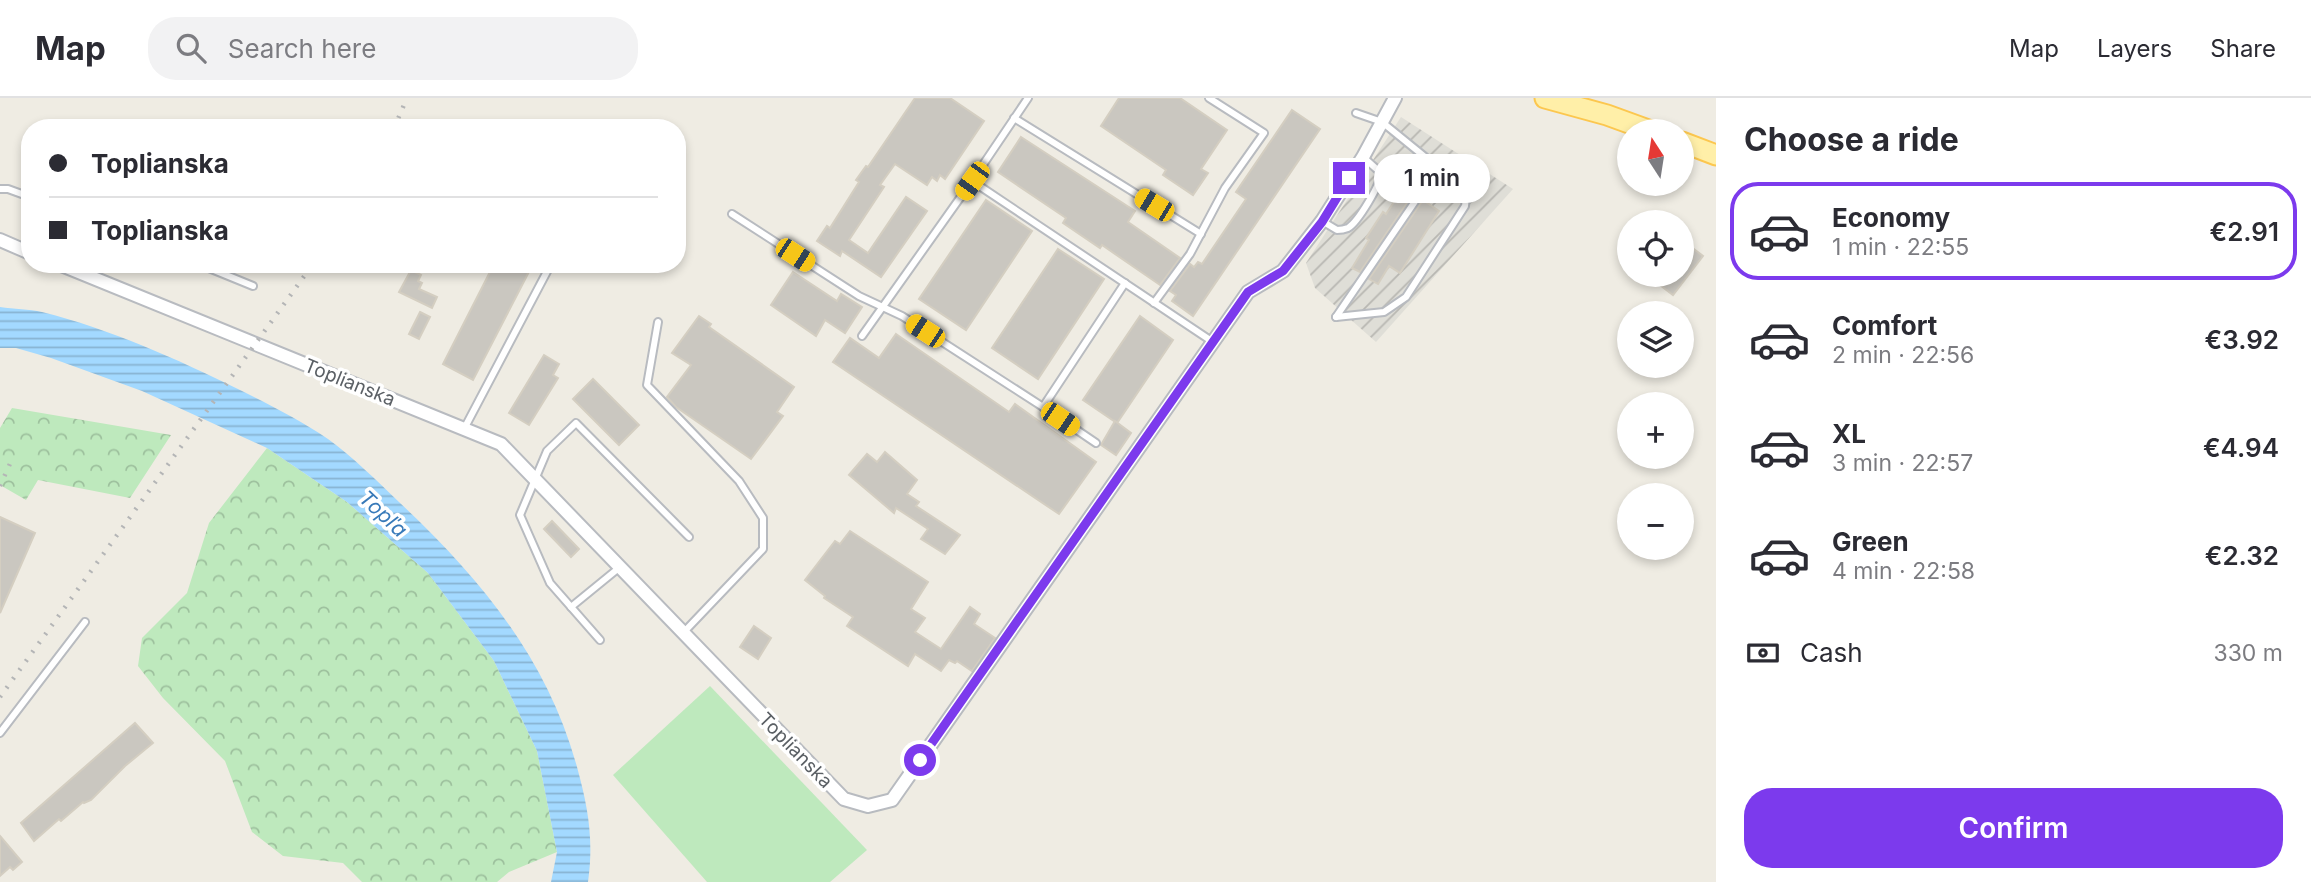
<!DOCTYPE html>
<meta charset="utf-8">
<style>
:root{--surface:#fff;--page:#f2f2f3;--text:#2b2b33;--muted:#7c7c81;--line:#e1e1e2;--accent:#7c3aed}
body{margin:0;font-family:Inter,sans-serif;background:var(--page);color:var(--text);height:100vh;display:flex;flex-direction:column;font-size:26px;white-space:nowrap}
*{box-sizing:border-box;margin:0}
p{font-size:23px;color:var(--muted)}
.icon{flex:none;width:38px;height:38px;fill:none;stroke:currentColor;stroke-width:2;stroke-linecap:round;stroke-linejoin:round}
.map{position:relative;flex:1;overflow:hidden}
.sheet{display:flex;flex-direction:column;background:var(--surface);width:595px}
.sheet>*{flex:none}
.top-card{position:absolute;left:21px;top:21px;width:665px;height:154px;border-radius:28px;box-shadow:0 4px 10px #0003;display:grid;align-content:center;height:154px;padding:0 28px;background:var(--surface)}
.needle{width:46px;rotate:348deg}
.fabs{position:absolute;left:1617px;top:21px;display:grid;gap:14px}
.fabs a{display:grid;place-items:center;width:77px;height:77px;border-radius:50%;background:var(--surface);box-shadow:0 4px 10px #0003;font-size:35px}
.end{position:absolute;width:32px;height:32px;margin:-16px;border:9px solid #7c3aed;background:#fff;box-shadow:0 0 0 4px #fff}
.from{border-radius:50%}
.bubble{position:absolute;height:49px;border-radius:24px;background:var(--surface);box-shadow:0 4px 10px #0003;font-size:23px;font-weight:600;line-height:49px;text-align:center}
.car{position:absolute;width:21px;height:42px;margin:-21px -10px;border-radius:9px;box-shadow:0 0 5px 2px #0007;background:linear-gradient(#f5c518 24%,#345 0 40%,#f5c518 0 76%,#345 0 86%,#f5c518 0)}
.top-card b{display:flex;align-items:center;gap:24px;height:66px;font-size:26px}
.top-card b+b{border-top:2px solid var(--line)}
.top-card i{width:18px;height:18px;background:var(--text)}
ul{padding:0;list-style:none}
li{display:flex;align-items:center;gap:21px;height:98px;margin:0 14px 10px;padding:0 14px;border:4px solid transparent;border-radius:28px}
li div{flex:1}
li b{display:block;font-size:26px}
li em{font-style:normal;font-weight:600}
li.active{border-color:var(--accent)}
li>.icon{width:63px;height:63px;stroke-width:1.5}
h2{padding:0 28px;font-size:32px;line-height:84px}
.pay{display:flex;align-items:center;gap:18px;height:77px;padding:0 28px;font-size:26px}
.pay p{margin-inline-start:auto}
.button{display:flex;gap:14px;margin-top:auto;padding:14px 28px}
.button a{flex:1;height:80px;border-radius:28px;background:var(--accent);color:#fff;font-size:28px;font-weight:600;line-height:80px;text-align:center}
header{display:flex;align-items:center;gap:42px;box-sizing:border-box;height:98px;padding:0 35px;background:var(--surface);border-bottom:2px solid var(--line)}
header strong{font-size:33px}
nav{display:flex;gap:38px;margin-inline-start:auto;font-size:24px}
.search{width:490px;height:63px;background:var(--page);display:flex;align-items:center;gap:18px;box-sizing:border-box;padding:0 24px;border-radius:28px;color:var(--muted);font-size:26px}
main{display:flex;flex:1;min-height:0}
.map>svg:first-child{display:block}
.industrial{fill:url(#industrial-furrows)}
.forest{fill:url(#forest-crowns)}
.park{fill:#bee9bd}
.water{fill:url(#water-rules)}
.building{fill:#cac7c0;stroke:#d4cec1;stroke-width:2}
.lines{fill:none;stroke-linecap:round;stroke-linejoin:round}
.service-casing{stroke:#b8bbc0;stroke-width:10}
.minor-casing{stroke:#b8bbc0;stroke-width:16}
.primary-casing{stroke:#fcc74f;stroke-width:23}
.service{stroke:#fff;stroke-width:6}
.minor{stroke:#fff;stroke-width:12}
.primary{stroke:#ffefa8;stroke-width:19}
.rail{stroke:#b4b5b6;stroke-width:4.5;stroke-dasharray:2 9;stroke-linecap:butt}
.route{stroke:#7c3aed;stroke-width:9}
.labels{text-anchor:middle;stroke-width:7;stroke-linejoin:round;paint-order:stroke}
.street-label{font-size:19px;fill:#5b6065;stroke:#fff}
.water-label{font-size:21px;font-style:italic;fill:#387ab9;stroke:#fff}
</style>
<header>
<strong>Map</strong>
<div class="search"><svg class="icon" aria-label="search" viewBox="0 0 24 24"><circle cx="10" cy="10" r="6"/><path d="M15 15l6 6"/></svg>Search here</div>
<nav><a>Map</a><a>Layers</a><a>Share</a></nav>
</header>
<main>
<div class="map">
<svg width="1716" height="784" viewBox="0 0 1716 784">
<defs>
<pattern id="industrial-furrows" width="10" height="10" patternUnits="userSpaceOnUse" patternTransform="scale(1.75)"><rect width="10" height="10" fill="#dfded7"/><path d="M-1 1l2-2M0 10L10 0M9 11l2-2" fill="none" stroke="#b8b7b2"/></pattern>
<pattern id="forest-crowns" width="20" height="18" patternUnits="userSpaceOnUse" patternTransform="scale(1.75)"><rect width="20" height="18" fill="#bee9bd"/><path d="M2 6a3 3 0 1 1 6 0M12 15a3 3 0 1 1 6 0" fill="none" stroke="#9dc09d"/></pattern>
<pattern id="water-rules" width="6" height="5" patternUnits="userSpaceOnUse" patternTransform="scale(1.75)"><rect width="6" height="5" fill="#a3d9ff"/><path d="M0 2.5h6" fill="none" stroke="#88b3d2"/></pattern>
</defs>
<rect width="100%" height="100%" fill="#efece3"/>
<!-- industrial -->
<path class="industrial" d="M1401,19L1513,91L1376,244L1315,190L1306,165Z"/>
<!-- forest -->
<g class="forest">
<path d="M12,310L171,337L130,400L38,382L26,402L0,387V330Z"/>
<path d="M267,350L347,404L428,475L494,563L537,653L557,754L509,774L497,784H362L343,765L283,758L252,734L225,663L163,600L138,568L142,540L187,495L209,425Z"/>
</g>
<!-- park -->
<path class="park" d="M710,588L867,752L830,784H707L613,677Z"/>
<!-- water -->
<path class="water" d="M0,209C14,211 29,211 42,214C110,231 177,261 240,292C270,307 300,322 328,341C353,359 377,383 399,404C480,480 547,560 577,669C588,709 594,742 588,784H551L557,754L537,653L494,563L428,475L347,404L267,350L142,293L51,260L16,250H0Z"/>
<!-- building -->
<g class="building">
<path d="M915,0H950L984,23L945,81L940,77L937,83L932,79L927,87L895,66L880,87L884,89L849,142L868,155L906,99L927,113L881,179L842,153L840,158L817,143L827,128L830,130L859,84L856,82L866,68L868,69Z"/>
<path d="M1119,0H1180L1227,32L1201,71L1208,75L1193,97L1163,77L1166,72L1101,28Z"/>
<path d="M1292,12L1320,31L1193,218L1172,203L1176,197L1170,193L1190,166L1194,169L1198,164L1202,166L1246,101L1236,94Z"/>
<path d="M1021,39L1135,113L1128,124L1180,160L1160,187L1102,147L1100,150L1063,125L1066,120L998,74Z"/>
<path d="M1403,90L1413,96L1360,174L1352,170L1369,142L1366,140L1383,114L1386,116Z"/>
<path d="M986,102L1032,133L966,232L919,201Z"/>
<path d="M1423,102L1439,113L1400,175L1389,168L1378,186L1369,181Z"/>
<path d="M1682,142L1703,158L1673,197L1647,177H1682Z"/>
<path d="M1058,151L1104,181L1038,281L992,250Z"/>
<path d="M494,166H533L473,282L443,266Z"/>
<path d="M411,172L421,177L418,183L422,185L419,191L437,199L432,210L399,194Z"/>
<path d="M793,174L837,203L841,196L862,209L845,235L825,222L816,238L771,207Z"/>
<path d="M420,214L430,219L419,241L409,236Z"/>
<path d="M699,218L711,226L709,229L794,289L777,314L783,318L751,361L676,309L667,299L691,267L672,255Z"/>
<path d="M1140,218L1173,242L1117,325L1083,302Z"/>
<path d="M896,236L1009,314L1015,306L1096,364L1059,416L833,264L850,240L879,260Z"/>
<path d="M544,257L559,266L553,277L558,280L529,327L509,315Z"/>
<path d="M593,281L639,327L619,347L573,301Z"/>
<path d="M1115,323L1131,335L1116,357L1101,347Z"/>
<path d="M885,354L917,382L907,396L919,404L916,408L960,437L945,456L921,441L928,431L896,410L894,415L849,377L867,356L877,364Z"/>
<path d="M0,419L35,435L0,515Z"/>
<path d="M552,423L579,451L571,459L544,431Z"/>
<path d="M850,433L928,484L911,511L925,520L915,534L941,551L970,509L980,516L974,526L995,540L972,573L957,563L955,565L949,562L941,573L915,556L908,568L847,528L853,519L824,500L825,498L805,482L835,443L840,446Z"/>
<path d="M754,528L771,540L758,561L740,549Z"/>
<path d="M135,625L153,645L125,668L91,702L84,705L83,704L61,723L59,721L34,743L21,725Z"/>
<path d="M0,738L22,764L13,772L10,769L0,778Z"/>
</g>
<g class="lines">
<!-- service casing -->
<g class="service-casing">
<g id="service">
<path d="M1028,0L972,83L1213,244"/>
<path d="M1014,20L1201,136"/>
<path d="M0,91H8L30,99"/>
<path d="M732,116L859,198L902,218L1043,309L1125,185"/>
<path d="M1322,123L1337,132C1342,132 1343,132 1348,130C1358,124 1381,86 1381,75L1363,59"/>
<path d="M199,166L253,188"/>
<path d="M1154,205L1190,156L1225,90L1264,35L1209,0"/>
<path d="M1336,219L1429,83L1431,70L1425,59L1382,24L1356,15"/>
<path d="M1336,219L1384,214L1406,199L1465,108C1469,88 1442,74 1428,61"/>
<path d="M658,224L647,287L739,383L763,420V451L683,535"/>
<path d="M862,238L972,83"/>
<path d="M1043,309L1096,345"/>
<path d="M464,331L551,166"/>
<path d="M571,509L620,469"/>
<path d="M600,542L550,485L520,417L547,353L576,325L689,439"/>
<path d="M0,635L85,524"/>
</g>
</g>
<!-- minor casing -->
<g class="minor-casing">
<g id="minor">
<path d="M0,142L30,155"/>
<path d="M59,166L501,346L844,701L868,708L892,702L1248,194L1283,173L1322,123L1363,59L1395,0"/>
</g>
</g>
<!-- primary casing -->
<g class="primary-casing">
<g id="primary">
<path d="M1545,0L1607,17L1651,33"/>
<path d="M1682,44L1716,57"/>
</g>
</g>
<!-- service -->
<use href="#service" class="service"/>
<!-- minor -->
<use href="#minor" class="minor"/>
<!-- primary -->
<use href="#primary" class="primary"/>
<!-- rail -->
<g class="rail">
<path d="M394,30L407,0"/>
<path d="M0,388L13,359"/>
<path d="M0,599L313,166"/>
</g>
</g>
<g class="lines">
<!-- route -->
<path class="route" d="M920,662L1248,194L1283,173L1322,124L1349,80"/>
</g>
<g class="labels">
<!-- street labels -->
<g class="street-label">
<text transform="translate(350 284) rotate(22)" y="7">Toplianska</text>
<text transform="translate(796 652) rotate(46)" y="7">Toplianska</text>
</g>
<!-- water labels -->
<g class="water-label">
<text transform="translate(383 416) rotate(43)" y="7">Topľa</text>
</g>
</g>
</svg>
<div class="fabs">
<a><svg class="needle" viewBox="-14 -14 28 28"><path d="M0-13l5 13h-10z" fill="#e53935"/><path d="M0 13l5-13h-10z" fill="#7c7c81"/></svg></a>
<a><svg class="icon" aria-label="locate" viewBox="0 0 24 24"><circle cx="12" cy="12" r="6"/><path d="M12 2v4M12 18v4M2 12h4M18 12h4"/></svg></a>
<a><svg class="icon" aria-label="layers" viewBox="0 0 24 24"><path d="M12 4l9 5-9 5-9-5zM3 14l9 5 9-5"/></svg></a>
<a>+</a>
<a>−</a>
</div>
<i class="end from" style="left:920px;top:662px"></i>
<i class="end" style="left:1349px;top:80px"></i>
<div class="bubble" style="left:1374px;top:56px;width:116px">1 min</div>
<i class="car" style="left:972px;top:83px;rotate:216deg"></i>
<i class="car" style="left:1154px;top:107px;rotate:301deg"></i>
<i class="car" style="left:795px;top:157px;rotate:123deg"></i>
<i class="car" style="left:925px;top:233px;rotate:303deg"></i>
<i class="car" style="left:1060px;top:321px;rotate:124deg"></i>
<div class="top-card">
<b><i class="from"></i>Toplianska</b>
<b><i></i>Toplianska</b>
</div>
</div>
<section class="sheet">
<h2>Choose a ride</h2>
<ul>
<li class="active"><svg class="icon" aria-label="car" viewBox="0 0 24 24"><path d="M5 17H2v-5l4-1 3-4h7l3 4 3 1v5h-3M9 17h6M6 11h13"/><circle cx="7" cy="17" r="2"/><circle cx="17" cy="17" r="2"/></svg><div><b>Economy</b><p>1 min · 22:55</p></div><em>€2.91</em></li>
<li><svg class="icon" aria-label="car" viewBox="0 0 24 24"><path d="M5 17H2v-5l4-1 3-4h7l3 4 3 1v5h-3M9 17h6M6 11h13"/><circle cx="7" cy="17" r="2"/><circle cx="17" cy="17" r="2"/></svg><div><b>Comfort</b><p>2 min · 22:56</p></div><em>€3.92</em></li>
<li><svg class="icon" aria-label="car" viewBox="0 0 24 24"><path d="M5 17H2v-5l4-1 3-4h7l3 4 3 1v5h-3M9 17h6M6 11h13"/><circle cx="7" cy="17" r="2"/><circle cx="17" cy="17" r="2"/></svg><div><b>XL</b><p>3 min · 22:57</p></div><em>€4.94</em></li>
<li><svg class="icon" aria-label="car" viewBox="0 0 24 24"><path d="M5 17H2v-5l4-1 3-4h7l3 4 3 1v5h-3M9 17h6M6 11h13"/><circle cx="7" cy="17" r="2"/><circle cx="17" cy="17" r="2"/></svg><div><b>Green</b><p>4 min · 22:58</p></div><em>€2.32</em></li>
</ul>
<div class="pay"><svg class="icon" aria-label="cash" viewBox="0 0 24 24"><path d="M3 7h18v10H3z"/><circle cx="12" cy="12" r="2"/></svg>Cash<p>330 m</p></div>
<div class="button"><a>Confirm</a></div>
</section>
</main>
